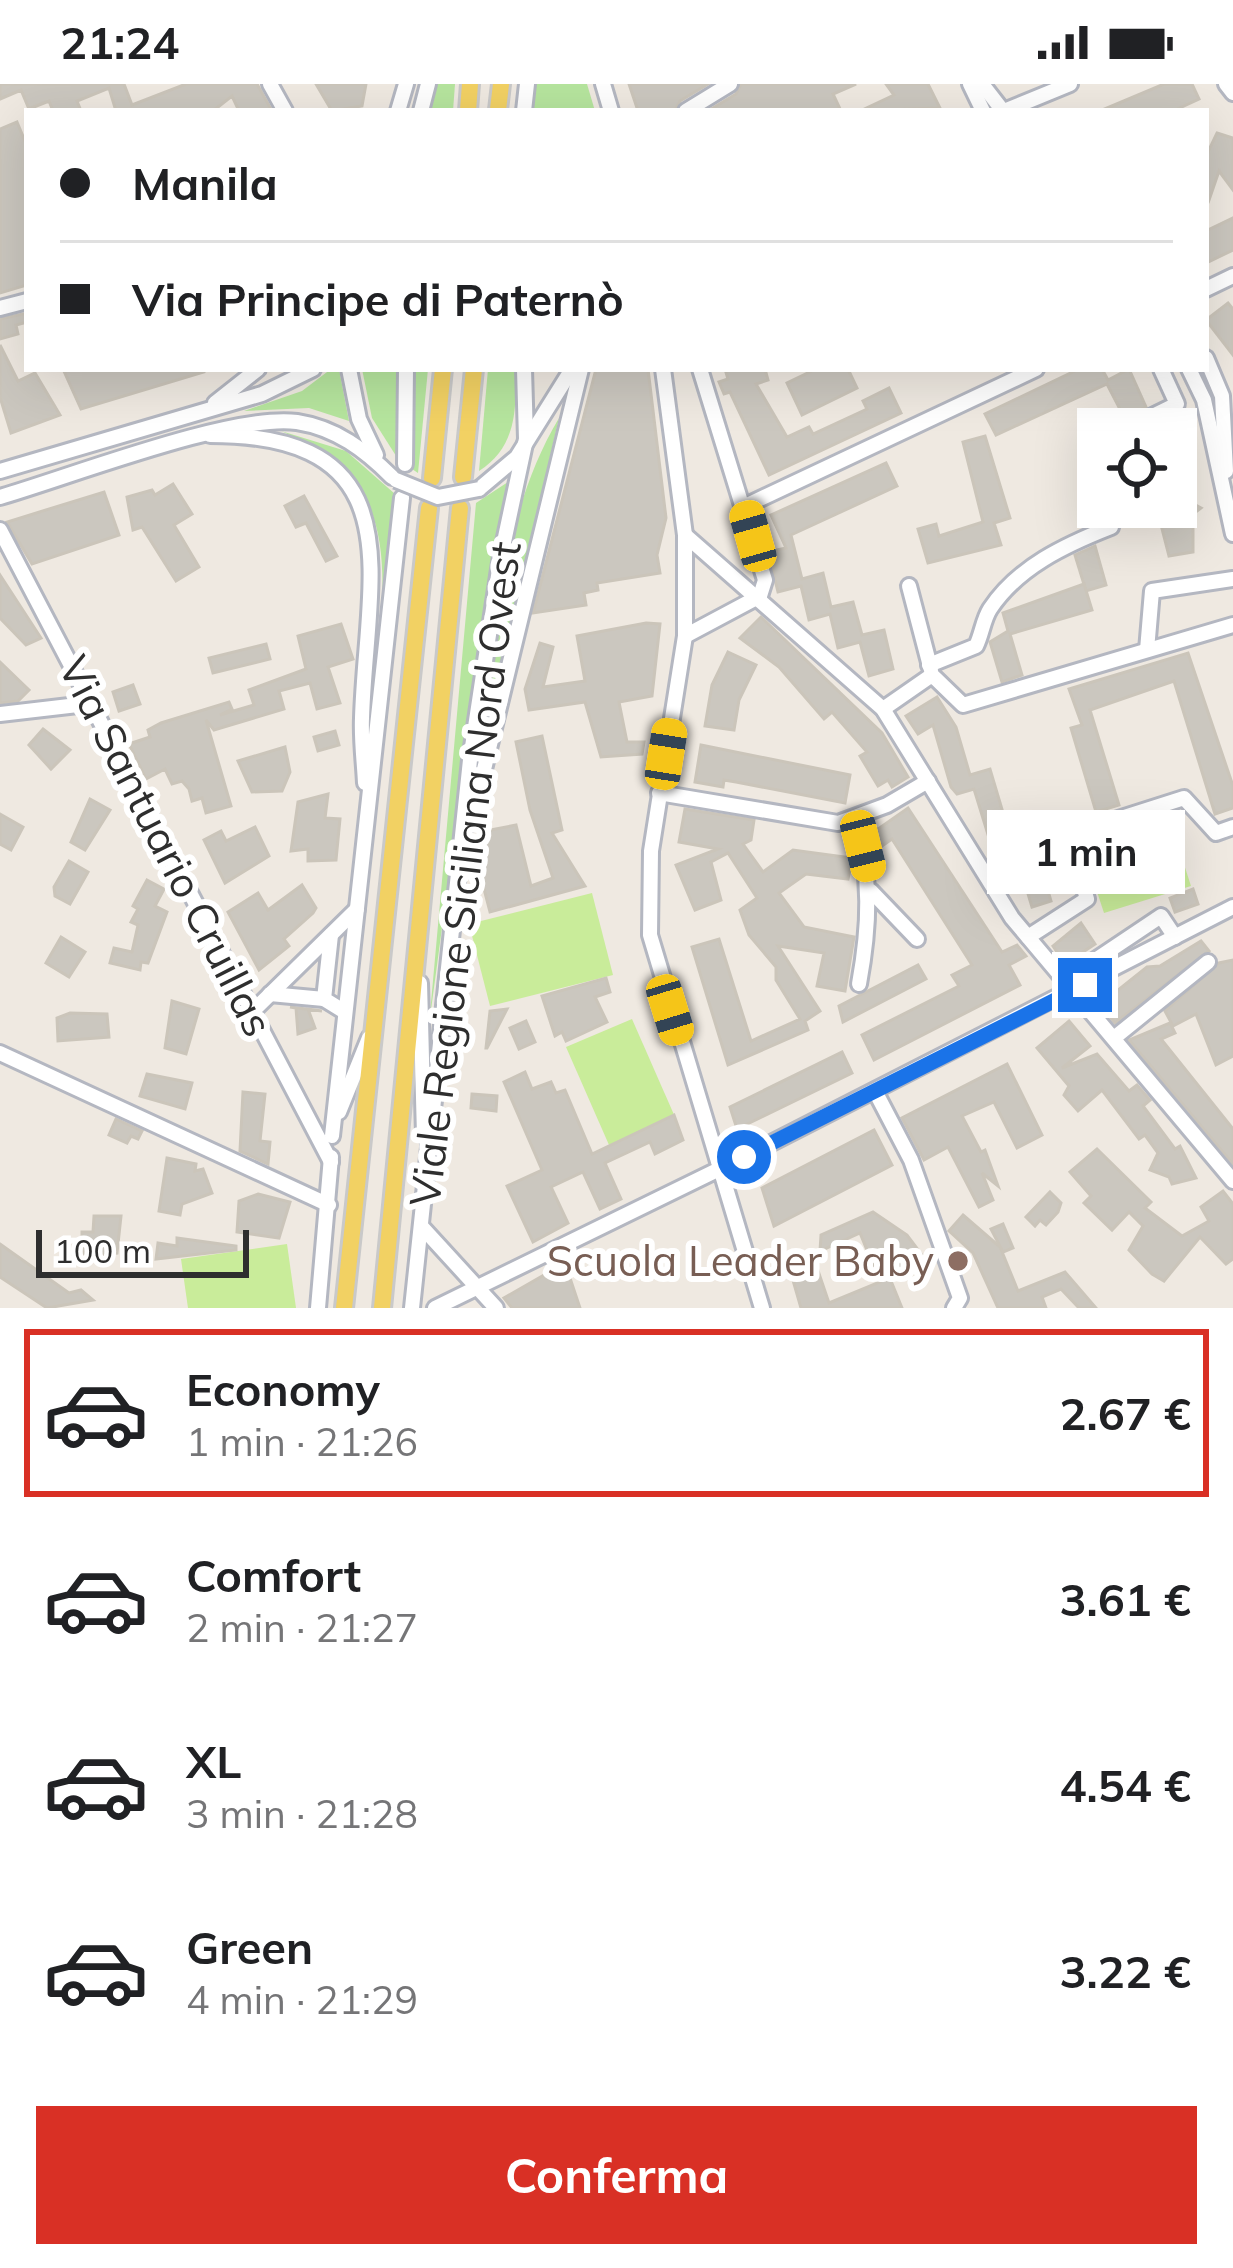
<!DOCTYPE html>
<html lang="it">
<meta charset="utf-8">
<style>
:root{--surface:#fff;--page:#f2f2f2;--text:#202124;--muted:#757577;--line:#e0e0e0;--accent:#d93025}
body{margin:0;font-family:Mulish,sans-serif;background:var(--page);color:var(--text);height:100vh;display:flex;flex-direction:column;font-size:45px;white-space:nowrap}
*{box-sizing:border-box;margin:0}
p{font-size:39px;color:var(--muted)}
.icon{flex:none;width:66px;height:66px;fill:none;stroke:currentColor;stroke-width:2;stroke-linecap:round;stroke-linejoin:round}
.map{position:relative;height:1224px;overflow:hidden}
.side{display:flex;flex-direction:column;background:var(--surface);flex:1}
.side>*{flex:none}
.top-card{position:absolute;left:24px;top:24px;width:1185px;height:264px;border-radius:0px;box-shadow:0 12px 48px #0002;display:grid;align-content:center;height:264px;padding:0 36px;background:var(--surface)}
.fabs{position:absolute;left:1077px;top:324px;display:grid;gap:24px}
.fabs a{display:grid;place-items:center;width:120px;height:120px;border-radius:0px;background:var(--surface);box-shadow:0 12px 48px #0002;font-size:60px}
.scale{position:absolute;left:36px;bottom:30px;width:213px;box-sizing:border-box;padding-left:12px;border:6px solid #2e2e2e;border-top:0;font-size:33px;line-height:42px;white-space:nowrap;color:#2e2e2e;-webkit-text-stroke:9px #fff;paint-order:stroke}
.end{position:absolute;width:54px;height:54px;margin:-27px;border:15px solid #1a73e8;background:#fff;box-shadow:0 0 0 6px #fff}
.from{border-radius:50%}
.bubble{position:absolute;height:84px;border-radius:0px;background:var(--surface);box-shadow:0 12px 48px #0002;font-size:39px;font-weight:700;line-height:84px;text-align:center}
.car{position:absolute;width:36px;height:72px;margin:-36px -18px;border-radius:15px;box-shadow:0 0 9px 3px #0007;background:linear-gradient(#f5c518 24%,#345 0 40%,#f5c518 0 76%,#345 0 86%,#f5c518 0)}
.top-card b{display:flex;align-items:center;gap:42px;height:114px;font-size:45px}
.top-card b+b{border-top:3px solid var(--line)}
.top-card i{width:30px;height:30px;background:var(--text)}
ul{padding:21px 0 0;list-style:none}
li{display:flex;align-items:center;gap:36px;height:168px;margin:0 24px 18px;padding:0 12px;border:6px solid transparent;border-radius:0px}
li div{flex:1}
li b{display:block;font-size:45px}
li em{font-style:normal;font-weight:700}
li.on{border-color:var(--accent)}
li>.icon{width:108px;height:108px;stroke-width:1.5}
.cta{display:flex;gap:24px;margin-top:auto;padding:24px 36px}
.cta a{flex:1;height:138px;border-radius:0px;background:var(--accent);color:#fff;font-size:48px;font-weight:700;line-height:138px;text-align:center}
.status{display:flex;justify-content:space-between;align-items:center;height:84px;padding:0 60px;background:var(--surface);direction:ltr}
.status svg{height:33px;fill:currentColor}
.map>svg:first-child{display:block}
.green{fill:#b6e59e}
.pitch{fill:#c9ec9a}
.building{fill:#cbc7bf;stroke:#cbc5ba;stroke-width:3}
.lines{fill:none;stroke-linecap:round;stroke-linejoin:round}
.minor-casing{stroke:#b4b7c1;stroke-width:20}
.major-casing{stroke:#c9c9c9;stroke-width:22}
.minor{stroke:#fff;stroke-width:14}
.major{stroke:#f2d163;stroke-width:16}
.minor-bridge-casing{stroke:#b4b7c1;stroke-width:20;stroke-linecap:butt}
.minor-bridge{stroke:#fff;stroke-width:14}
.route{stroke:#1a73e8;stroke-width:15}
.education-dot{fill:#8d6e63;stroke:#fff;stroke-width:4.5}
.labels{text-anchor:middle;stroke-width:12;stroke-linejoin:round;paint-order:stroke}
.street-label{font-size:42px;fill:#2e2e2e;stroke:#fff}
.education-label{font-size:42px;fill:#785e54;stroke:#fff;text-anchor:end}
</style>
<div class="status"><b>21:24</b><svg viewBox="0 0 49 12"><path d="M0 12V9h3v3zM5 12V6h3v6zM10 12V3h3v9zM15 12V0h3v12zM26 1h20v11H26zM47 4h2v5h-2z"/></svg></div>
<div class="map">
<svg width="1233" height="1224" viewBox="0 0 1233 1224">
<rect width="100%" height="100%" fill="#efe9e1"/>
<!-- green -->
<g class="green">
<path d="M435,0H455L453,27H429Z"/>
<path d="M535,0H587L595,27H533Z"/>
<path d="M331,285H339L349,337L309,324L244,327L302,307Z"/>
<path d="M362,285H398V375L372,334Z"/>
<path d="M413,285H428L418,389L412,385Z"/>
<path d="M488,285H515C517,325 516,364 479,387Z"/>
<path d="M559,334L485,654L479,667C495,555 500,433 559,334Z"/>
<path d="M281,347L346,367L395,410L382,520C386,431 366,383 281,347Z"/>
<path d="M508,398L486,515L429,941L476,419Z"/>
</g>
<!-- pitch -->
<g class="pitch">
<path d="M1171,740L1191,802L1104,829L1084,768Z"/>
<path d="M592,809L613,891L490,922L469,840Z"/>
<path d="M632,935L675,1033L609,1061L566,963Z"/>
<path d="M287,1160L296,1224H188L181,1175Z"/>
</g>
<!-- building -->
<g class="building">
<path d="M0,0H124L132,21L186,0H257L272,27H239L232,12L213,27H116L109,4L77,17L81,27H53L49,17L29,25L21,6L0,15Z"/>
<path d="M316,0H366L362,22L332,27Z"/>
<path d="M629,0H708L680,17L675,27H638Z"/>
<path d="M741,0H856L833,10L841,27H708L736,10Z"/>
<path d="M886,0H928L940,24L860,27L894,11Z"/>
<path d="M1164,0H1192L1199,15L1173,27H1100Z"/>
<path d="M17,38L27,62V201L0,209V45Z"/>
<path d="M1217,49L1233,54V106L1219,87L1208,119L1206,72Z"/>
<path d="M1233,134V166L1206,179V147Z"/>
<path d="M1228,219L1233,225V271L1206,236Z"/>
<path d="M27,229V238L16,241L18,250L0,255V235Z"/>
<path d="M0,261L18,297L35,289L60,331L11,349L0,313Z"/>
<path d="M63,285H204V288L81,325Z"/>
<path d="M596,285H648L666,434L657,471L660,489L597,499L598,506L584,509L586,521L533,529Z"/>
<path d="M725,285H765L768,296L756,300L787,353L809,343L813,350L867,325L863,317L889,304L901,329L769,391L730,308L724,310L719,298L728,295Z"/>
<path d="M816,285H848L857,304L802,331L787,299Z"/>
<path d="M1079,285H1102L1108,296L1129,285L1146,323L1124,333L1107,300L996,351L985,330Z"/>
<path d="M985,352L1010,434L994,439L1001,461L928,479L918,445L936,440L939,452L983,438L963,358Z"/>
<path d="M886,379L897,402L791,451L802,495L823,489L831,523L853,518L862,551L884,546L893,585L869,592L860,558L838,564L830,530L809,536L801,502L778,508L768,468L786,464L771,431Z"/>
<path d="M1176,388L1189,400L1192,419L1201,424L1193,430V468L1169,472L1160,437L1150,432L1158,423H1176Z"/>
<path d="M173,400L192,430L174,441L199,483L176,497L142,443L133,446L127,413L152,406L155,411Z"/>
<path d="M104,408L119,451L32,480L7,438Z"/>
<path d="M304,412L337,472L326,477L306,439L296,443L285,422Z"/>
<path d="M1095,462L1106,501L1086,507L1075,471Z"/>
<path d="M0,491L41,554L26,561L0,534Z"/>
<path d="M1084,500L1092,526L1010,550L1022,591L1002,598L990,558L1008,547L1003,529Z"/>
<path d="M761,533L882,649L908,693L892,703L888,696L878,702L860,672L867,668L832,628L824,635L779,583L740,554Z"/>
<path d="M646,539L660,540L652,612L619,618L627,658H644L642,670L601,673L585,618L529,626L525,605L540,559L553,563L543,603L585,597L577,552Z"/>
<path d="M341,540L353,575L328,583L340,619L317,625L310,599L279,607L284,625L214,646L206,636L231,722L206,729L202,714L192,717L189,705L182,697L172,700L165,685L146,695L129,660L150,653L148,646L161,639L229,618L232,625L220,631L254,621L249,606L306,585L298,552Z"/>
<path d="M266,560L270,575L213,589L209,574Z"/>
<path d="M728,568L756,581L739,616L734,646L705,642L712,601Z"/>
<path d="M1188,569L1233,702V724L1215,730L1174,597L1090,626L1119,721L1096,728L1071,644L1082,641L1069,605Z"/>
<path d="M0,578L29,606L18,617L0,619Z"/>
<path d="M133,601L140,620L119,627L113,608Z"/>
<path d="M937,613L956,643L970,691L990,685L1012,759L1032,753L1051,817L1032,823L1017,773L1000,778L994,770L974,705L957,710L951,703L933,641L918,650L906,632Z"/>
<path d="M43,645L70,666L51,685L29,661Z"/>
<path d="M335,647L339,661L318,667L314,653Z"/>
<path d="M542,652L562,746L552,749L585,802L490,828L478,782L485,747L516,741L531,802L553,794L530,726L516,658Z"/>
<path d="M701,661L850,691L845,719L736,698L724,696L723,703L695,698Z"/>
<path d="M285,663L290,688L282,707L252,708L238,677Z"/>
<path d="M328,710L325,734L340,735L336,776L308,777V765L291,767L298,718Z"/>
<path d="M90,715L110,726L85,766L71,758Z"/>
<path d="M908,724L1002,868L1017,861L1026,872L1009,881L1020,901L874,976L862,951L959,902L952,891L972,881L892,755L879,764L871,750Z"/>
<path d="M685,725L754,736L751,756L743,760L763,788L793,766L852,774L848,795L806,790L779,809L804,843L854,853L845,907L817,902L824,869L778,862L820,927L805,937L808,946L728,981L692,863L719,855L751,957L800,935L776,896V883L749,851L740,826L757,814L728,769L711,778L721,816L695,826L676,781L718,765L679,758Z"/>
<path d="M0,730L23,743L11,766L0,760Z"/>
<path d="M255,743L269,772L225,799L204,756L221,747L226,757Z"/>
<path d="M69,777L88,788L70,820L55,812L54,803Z"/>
<path d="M147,796L164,805L155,822L167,828L148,879L141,878L140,886L110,879L114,864L132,868L138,841L131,838L138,825L133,822Z"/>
<path d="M302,801L316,824L313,829L284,855L289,862L259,886L228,828L258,809L268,826Z"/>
<path d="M1193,805L1198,820L1175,828L1170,814Z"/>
<path d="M1081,839L1095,860L1065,880L1053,862Z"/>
<path d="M61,853L85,868L69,893L46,879Z"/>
<path d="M1201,857L1209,867L1115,939L1093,912L1111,902L1117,907L1147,883L1160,882Z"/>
<path d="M1233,876V972L1216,981L1196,930L1173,942L1165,927L1219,879Z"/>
<path d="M918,881L926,895L843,938L839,922Z"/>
<path d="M606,894L610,908L595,913L607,938L566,957L562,948L555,952L542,912Z"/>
<path d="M172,917L199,925L186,970L165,964Z"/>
<path d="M290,923L322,927L308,925L315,944L298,950L296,924Z"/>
<path d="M507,925L487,964H486L490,927Z"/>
<path d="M70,929L107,930L109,953L58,957L57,934Z"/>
<path d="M526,937L535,958L519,965L510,944Z"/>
<path d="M1069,937L1090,962L1062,984L1097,970L1129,1007L1137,1001L1150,1016L1143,1022L1175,1065L1180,1062L1196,1094L1172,1100L1169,1093L1150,1086L1158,1069L1145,1051L1139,1055L1102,1006L1078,1027L1064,1011L1069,1002L1037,964Z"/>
<path d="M1170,939L1175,949L1161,955L1233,1045V1080L1129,956Z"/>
<path d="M842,968L852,989L737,1045L730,1023Z"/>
<path d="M1007,980L1042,1051L1017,1064L994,1018L962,1032L981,1068L985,1066L998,1102L982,1089L993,1116L979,1123L948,1063L924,1076L902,1034Z"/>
<path d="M525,988L532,1005L551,998L556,1009L565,1006L592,1070L674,1031L683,1056L655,1070L650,1058L605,1079L621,1115L600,1125L583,1088L551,1103L568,1139L533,1158L507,1102L542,1086L504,998Z"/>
<path d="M147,990L192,999L185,1025L140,1012Z"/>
<path d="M243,1008L265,1010L260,1057L270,1058L268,1080L240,1067Z"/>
<path d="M472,1010L497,1012L496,1027L471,1024Z"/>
<path d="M116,1035L142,1047L138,1055L131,1052L127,1059L109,1051Z"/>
<path d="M874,1046L892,1081L774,1142L762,1104Z"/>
<path d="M1097,1065L1151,1118L1145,1124L1182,1152L1209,1137L1201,1123L1223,1107L1233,1120V1175L1226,1180L1200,1153L1164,1197L1152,1190L1129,1166L1143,1142L1129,1128L1112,1146L1084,1119L1091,1112L1070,1088Z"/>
<path d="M167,1074L196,1080L195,1087L203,1085L212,1109L182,1120L180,1131L159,1127Z"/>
<path d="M1050,1108L1061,1119L1058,1128L1046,1141L1040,1136L1035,1142L1026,1133Z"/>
<path d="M258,1110L290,1118L279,1154L237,1148L239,1117Z"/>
<path d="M873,1128L907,1151L922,1171V1179L889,1192L902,1224H801L788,1179L812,1169L829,1219L880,1198L860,1149L820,1167L821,1151Z"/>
<path d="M963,1131L1000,1163L1018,1207L1065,1188L1096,1224H1079L1061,1205L1042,1213L1046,1224H998L973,1169L949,1147Z"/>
<path d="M94,1132H121L117,1169L86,1172L82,1167V1148H93Z"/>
<path d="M1003,1140L1013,1164L1003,1168L991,1145Z"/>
<path d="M177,1154L236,1162V1166L156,1175L158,1159L177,1162Z"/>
<path d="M0,1160L69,1209L81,1206L93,1216L47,1224L0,1193Z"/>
<path d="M565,1179L580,1224H512L504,1214Z"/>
</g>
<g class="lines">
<!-- minor casing -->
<g class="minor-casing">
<g id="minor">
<path d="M270,0L285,27"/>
<path d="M603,0L611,27"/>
<path d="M970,0L983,27"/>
<path d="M982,0L1003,27"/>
<path d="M1226,0L1233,9"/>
<path d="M398,27L406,0"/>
<path d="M421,27L428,0"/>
<path d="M524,27L527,0"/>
<path d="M686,27L730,0"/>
<path d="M1004,27L1070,0"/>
<path d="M1206,205L1233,192"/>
<path d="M0,224L27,217"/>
<path d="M1206,274L1222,312L1226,387"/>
<path d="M349,285L359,335L376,371"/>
<path d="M663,285L685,451V552L651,767L650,851L762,1224"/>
<path d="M700,285L765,496L760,512"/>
<path d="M1189,285L1204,316L1233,450"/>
<path d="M215,319L258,285"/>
<path d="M1126,345L1177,320L1161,285"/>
<path d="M210,351C418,351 366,494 362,634C361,656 364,678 365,699"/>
<path d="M405,380L406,285"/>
<path d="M0,387L262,310L313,285"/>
<path d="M479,405L517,373L572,285"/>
<path d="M0,413C69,393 234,329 297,338C336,344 365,366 392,393"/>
<path d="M745,422L1036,285"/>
<path d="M0,446L331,1078"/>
<path d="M685,451L883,625L1012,834L1233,1097"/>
<path d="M909,502L931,586"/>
<path d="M685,552L760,512"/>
<path d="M1147,566L1152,507L1233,495"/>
<path d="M929,581L976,562C982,550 983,536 990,525C1018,483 1065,461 1111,443L1114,423"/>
<path d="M883,625L932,591L963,621L1233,541"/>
<path d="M0,630L95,619"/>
<path d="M659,709L838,739L887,721L928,697"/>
<path d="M856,735C871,795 870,840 859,900"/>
<path d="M471,739L581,285"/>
<path d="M871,807L917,855"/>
<path d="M331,851L324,915L345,928"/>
<path d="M1028,853L1087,815L1068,751L1184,714L1216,749L1233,743"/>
<path d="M1064,897L1161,832L1175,853"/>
<path d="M420,899L424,1051"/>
<path d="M270,910L324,915"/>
<path d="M252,928L357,825"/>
<path d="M1114,954L1208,878"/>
<path d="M0,969L329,1121"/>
<path d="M875,1007L911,1076L960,1214L954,1224"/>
<path d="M339,1028L369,954"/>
<path d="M332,1052L402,414"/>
<path d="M421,1142L496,1224"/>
<path d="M318,1224L331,1073"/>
<path d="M412,1224L470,676L501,472L526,355L524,285"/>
<path d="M435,1224L744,1073L1233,823"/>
</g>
</g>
<!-- major casing -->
<g class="major-casing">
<g id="major">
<path d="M498,26L501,0"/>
<path d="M468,27L470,0"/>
<path d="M463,393L474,285"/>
<path d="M432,394L443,285"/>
<path d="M344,1224L429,424"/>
<path d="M382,1224L460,424"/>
</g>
</g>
<!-- minor -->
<use href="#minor" class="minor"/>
<!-- major -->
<use href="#major" class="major"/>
<!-- minor-bridge casing -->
<g class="minor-bridge-casing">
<path id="minor-bridge" d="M396,396L438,413L479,405"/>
</g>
<!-- minor-bridge -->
<use href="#minor-bridge" class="minor-bridge"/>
</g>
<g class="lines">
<!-- route -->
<path class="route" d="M744,1073L1085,901"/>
</g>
<!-- markers -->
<circle class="education-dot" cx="958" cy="1177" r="12"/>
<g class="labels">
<!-- street labels -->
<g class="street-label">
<text transform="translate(166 762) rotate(63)" y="15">Via Santuario Cruillas</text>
<text transform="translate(465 790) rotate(-83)" y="15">Viale Regione Siciliana Nord Ovest</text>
</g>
<!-- education labels -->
<g class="education-label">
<text x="934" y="1192">Scuola Leader Baby</text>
</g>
</g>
</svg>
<div class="fabs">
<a><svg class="icon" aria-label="locate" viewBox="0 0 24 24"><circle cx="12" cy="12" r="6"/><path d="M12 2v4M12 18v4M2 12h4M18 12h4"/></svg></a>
</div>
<div class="scale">100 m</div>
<i class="end from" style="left:744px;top:1073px"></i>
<i class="end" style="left:1085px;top:901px"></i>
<div class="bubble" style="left:987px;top:726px;width:198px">1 min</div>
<i class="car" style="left:753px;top:452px;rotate:344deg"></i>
<i class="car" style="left:666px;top:670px;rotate:9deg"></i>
<i class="car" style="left:863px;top:762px;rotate:166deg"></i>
<i class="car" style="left:670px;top:926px;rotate:163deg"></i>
<div class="top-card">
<b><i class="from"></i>Manila</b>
<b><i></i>Via Principe di Paternò</b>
</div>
</div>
<section class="side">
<ul>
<li class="on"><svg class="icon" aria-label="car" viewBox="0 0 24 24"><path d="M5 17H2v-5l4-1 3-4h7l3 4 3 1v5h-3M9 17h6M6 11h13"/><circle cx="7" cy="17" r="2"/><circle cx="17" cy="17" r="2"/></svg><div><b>Economy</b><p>1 min · 21:26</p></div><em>2.67 €</em></li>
<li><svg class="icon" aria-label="car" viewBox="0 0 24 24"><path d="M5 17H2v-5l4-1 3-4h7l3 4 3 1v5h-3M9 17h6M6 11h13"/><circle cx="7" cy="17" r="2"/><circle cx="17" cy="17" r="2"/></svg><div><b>Comfort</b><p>2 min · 21:27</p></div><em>3.61 €</em></li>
<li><svg class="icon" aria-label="car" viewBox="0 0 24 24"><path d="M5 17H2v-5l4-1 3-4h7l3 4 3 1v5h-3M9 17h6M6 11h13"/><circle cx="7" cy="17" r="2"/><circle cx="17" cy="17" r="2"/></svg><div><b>XL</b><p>3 min · 21:28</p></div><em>4.54 €</em></li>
<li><svg class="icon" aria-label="car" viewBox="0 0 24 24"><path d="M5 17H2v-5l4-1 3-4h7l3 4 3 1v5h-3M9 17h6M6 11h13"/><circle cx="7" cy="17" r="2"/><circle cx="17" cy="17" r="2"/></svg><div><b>Green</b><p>4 min · 21:29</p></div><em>3.22 €</em></li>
</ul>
<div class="cta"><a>Conferma</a></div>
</section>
